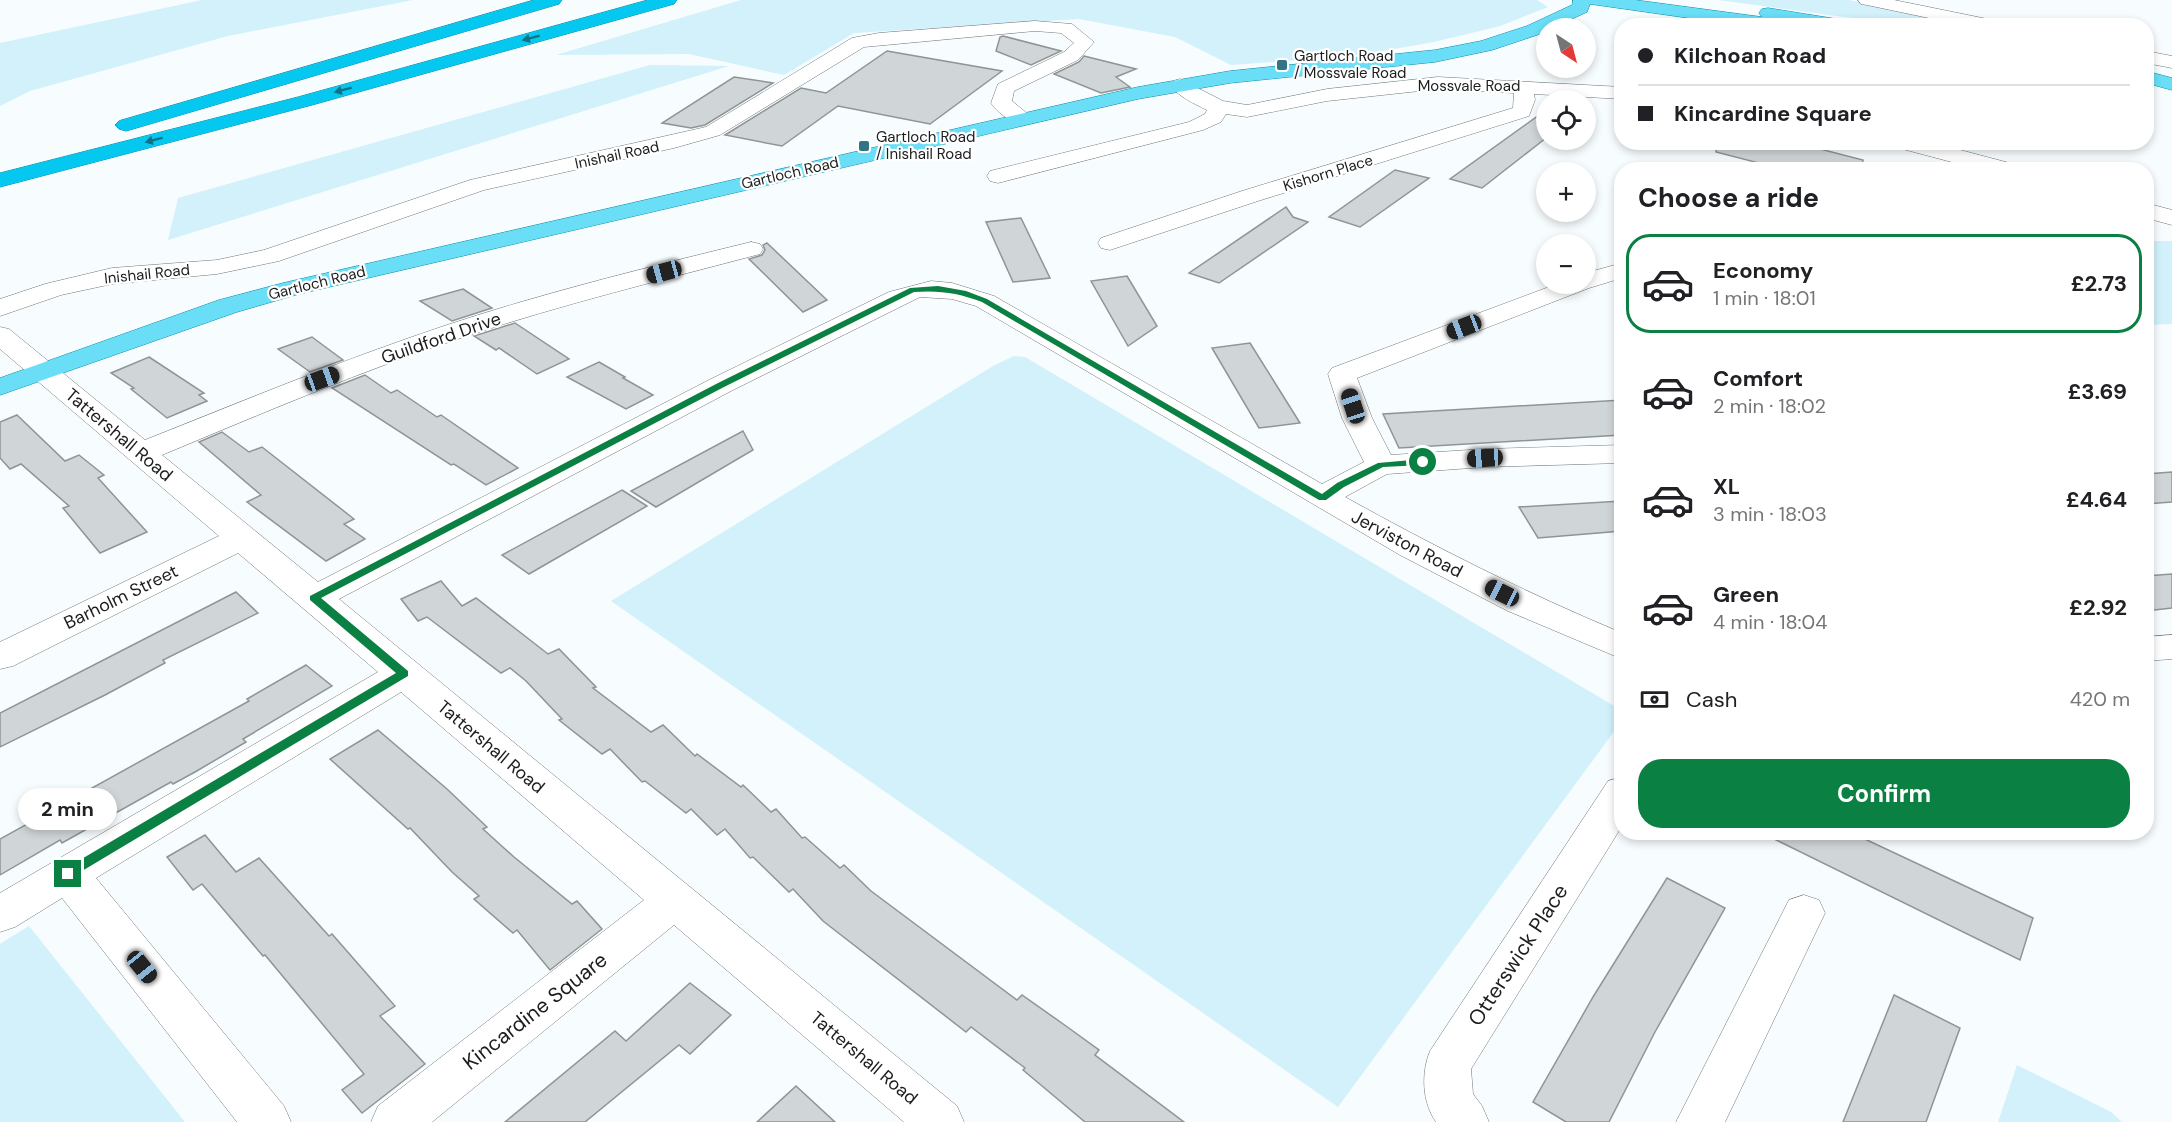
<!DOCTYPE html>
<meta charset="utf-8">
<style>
:root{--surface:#fff;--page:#f2f2f2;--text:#202124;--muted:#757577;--line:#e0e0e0;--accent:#0b8043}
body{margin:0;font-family:"DM Sans",sans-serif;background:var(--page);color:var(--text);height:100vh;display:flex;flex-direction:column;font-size:22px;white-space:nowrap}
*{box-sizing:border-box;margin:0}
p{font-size:20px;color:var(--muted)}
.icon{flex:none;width:33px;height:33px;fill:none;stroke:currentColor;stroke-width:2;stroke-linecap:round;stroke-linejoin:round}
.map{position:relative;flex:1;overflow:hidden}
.drawer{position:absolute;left:1614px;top:162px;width:540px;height:678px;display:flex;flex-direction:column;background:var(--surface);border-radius:24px;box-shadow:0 3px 9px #0003}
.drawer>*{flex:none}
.banner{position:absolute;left:1614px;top:18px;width:540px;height:132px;border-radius:24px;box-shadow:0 3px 9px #0003;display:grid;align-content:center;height:132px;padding:0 24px;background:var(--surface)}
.needle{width:39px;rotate:144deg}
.buttons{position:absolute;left:1536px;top:18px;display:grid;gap:12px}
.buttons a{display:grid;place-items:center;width:60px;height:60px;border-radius:50%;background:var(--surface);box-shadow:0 3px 9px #0003;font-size:30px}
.end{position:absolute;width:27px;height:27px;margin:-14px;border:8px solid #0b8043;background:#fff;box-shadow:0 0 0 3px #fff}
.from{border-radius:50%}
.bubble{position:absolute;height:42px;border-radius:21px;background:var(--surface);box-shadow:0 3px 9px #0003;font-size:20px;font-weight:700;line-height:42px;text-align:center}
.car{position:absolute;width:18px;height:36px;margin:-18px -9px;border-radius:8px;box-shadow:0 0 4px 2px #0007;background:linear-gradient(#222 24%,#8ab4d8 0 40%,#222 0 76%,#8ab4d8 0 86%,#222 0)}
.banner b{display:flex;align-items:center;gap:21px;height:57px;font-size:22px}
.banner b+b{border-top:2px solid var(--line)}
.banner i{width:15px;height:15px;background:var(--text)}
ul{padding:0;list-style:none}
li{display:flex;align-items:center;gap:18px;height:99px;margin:0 12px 9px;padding:0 12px;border:3px solid transparent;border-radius:24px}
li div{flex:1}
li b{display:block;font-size:22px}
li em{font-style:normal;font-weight:700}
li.current{border-color:var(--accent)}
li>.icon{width:54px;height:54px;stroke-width:1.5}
h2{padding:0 24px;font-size:27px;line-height:72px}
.pay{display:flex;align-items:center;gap:15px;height:66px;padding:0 24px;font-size:22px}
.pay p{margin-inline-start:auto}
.cta{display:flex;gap:12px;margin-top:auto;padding:12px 24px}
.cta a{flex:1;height:69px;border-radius:24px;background:var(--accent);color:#fff;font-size:24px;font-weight:700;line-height:69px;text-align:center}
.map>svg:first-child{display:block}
.green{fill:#d2f1fb}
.building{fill:#d0d5d7;stroke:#8f9495;stroke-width:1.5}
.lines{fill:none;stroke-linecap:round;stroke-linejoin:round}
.minor-casing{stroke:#727678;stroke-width:1}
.major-casing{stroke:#0d8ca6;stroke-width:1}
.highway-casing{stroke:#0d8ca6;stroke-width:1}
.minor{fill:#fff;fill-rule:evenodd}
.major{fill:#69def6;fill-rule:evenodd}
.highway{fill:#05c8f0;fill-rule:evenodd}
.oneway{fill:#107287}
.route{fill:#0b8043}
.poi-dot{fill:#327486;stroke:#fff;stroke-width:2}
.labels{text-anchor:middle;stroke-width:4.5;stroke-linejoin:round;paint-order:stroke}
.far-poi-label{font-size:15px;fill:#1c1d1e;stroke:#fff;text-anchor:start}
.far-street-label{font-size:15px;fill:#1c1d1e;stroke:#fff}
.street-label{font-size:18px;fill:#1c1d1e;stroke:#fff}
.near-street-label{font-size:21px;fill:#1c1d1e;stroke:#fff}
</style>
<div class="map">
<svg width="2172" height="1122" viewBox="0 0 2172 1122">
<rect width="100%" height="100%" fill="#f7fcfe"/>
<!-- green -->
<g class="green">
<path d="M202,0H413L228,36L30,91L0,106V43Z"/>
<path d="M741,0H1537L1548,7L1500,26L1434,42L1354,56L1231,65L1175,37L1079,19L854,33L784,75L689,54L556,55Z"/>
<path d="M1718,0H1849L1968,25H1904Z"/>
<path d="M650,65L729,66L168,240L178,198Z"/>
<path d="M2147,241H2172V324L2147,325Z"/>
<path d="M1014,356L1025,357L1621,710V722L1338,1107L611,601L993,366Z"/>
<path d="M29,926L185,1122H0V944Z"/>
<path d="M2017,1065L2111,1112L2122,1122H1998Z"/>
</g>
<!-- building -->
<g class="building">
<path d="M1003,36L1061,51L1031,65L996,51L1000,37Z"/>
<path d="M887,51L1002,71L930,124L838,106L782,146L725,135L801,88L826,93Z"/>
<path d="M1084,56L1136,69L1116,77L1130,87L1101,93L1054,74L1079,62Z"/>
<path d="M734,77L773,83L705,125L691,128L662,123Z"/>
<path d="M1546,110V138L1482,188L1450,179Z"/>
<path d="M1717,142H1793L1863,160L1862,170H1786L1716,152Z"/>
<path d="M1395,170L1429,178L1360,227L1329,217Z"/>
<path d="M1286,207L1293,217L1308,222L1219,283L1189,273Z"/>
<path d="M1021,218L1050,278L1013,282L986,222Z"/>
<path d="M767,243L827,300L803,312L749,259L762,255L765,250L763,245Z"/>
<path d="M1127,276L1157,326L1128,346L1091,281Z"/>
<path d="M463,289L492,308L452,321L420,301Z"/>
<path d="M515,323L569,359L537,374L499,348L496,350L474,336Z"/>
<path d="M312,337L343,360L310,372L278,349Z"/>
<path d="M1250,343L1300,423L1259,428L1212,348Z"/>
<path d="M149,357L204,393L199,395L207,401L167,418L131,389L134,388L111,373Z"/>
<path d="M599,362L625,377L623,378L653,395L626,409L567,377Z"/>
<path d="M365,375L391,393L397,390L437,417L441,415L518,468L486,485L454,464L451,465L332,388Z"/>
<path d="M1622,400V435L1399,448L1383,414Z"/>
<path d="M17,415L65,461L79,455L104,475L98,478L147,532L100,553L63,508L69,506L21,464L10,469L0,458V422Z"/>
<path d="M743,431L753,450L656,507L631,491Z"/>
<path d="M222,432L249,452L262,447L354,519L344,524L365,539L326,561L247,502L261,495L199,442Z"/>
<path d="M2172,472V502L2146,504V474Z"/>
<path d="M622,490L647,506L529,574L502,555Z"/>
<path d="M1622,501V531L1538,538L1519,507Z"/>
<path d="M2172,574V608L2146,611V576Z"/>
<path d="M441,581L462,606L476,598L548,654L559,649L596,687L593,688L651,732L663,725L695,756L697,754L741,787L743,785L771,812L776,809L802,838L805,837L840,868L844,865L871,891L1017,1000L1022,995L1066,1026L1099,1050L1095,1055L1184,1122H1085L1023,1070L1025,1068L971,1027L966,1032L823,921L793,889L789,892L753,857L750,858L725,829L717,835L691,809L686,813L645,781L642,782L610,749L602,754L559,720L562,719L526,681L510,668L501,673L427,617L418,621L401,599Z"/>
<path d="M236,592L258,613L163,660L165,663L105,695L0,747V713Z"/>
<path d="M306,665L332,686L243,739L246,742L195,772L173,784L171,782L62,843L60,840L0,875V839L249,701L247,699Z"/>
<path d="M378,730L447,789L487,827L483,829L514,857L572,904L577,901L602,929L550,970L517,930L513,933L474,899L479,896L452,872L410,828L408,829L330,759Z"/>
<path d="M1760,832H1850L2033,918L2020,960Z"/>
<path d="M205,835L236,872L259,858L329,936L332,934L395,1006L380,1016L425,1064L362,1113L342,1090L364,1074L265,955L263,956L202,884L193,890L167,857Z"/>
<path d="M1667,878L1725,908L1655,1032L1609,1122H1566L1533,1102L1593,997Z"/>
<path d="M690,983L731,1015L690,1054L679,1045L585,1122H505L615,1031L626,1041Z"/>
<path d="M1894,995L1960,1028L1926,1122H1843Z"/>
<path d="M796,1086L835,1122H757Z"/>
</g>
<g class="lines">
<!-- minor casing -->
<g class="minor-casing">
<g id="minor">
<path d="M1858,0H1894L1997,21L2006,26H1967L1867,5L1861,4Z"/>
<path d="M1035,21L1072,24L1094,42L1078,60L1014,91L1012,101L1034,119L1031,123C1017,127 999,115 991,103L998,84L1064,52L1074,43L1061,33L1035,31L864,47L720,135L674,148L484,190L279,261L217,274L112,284L61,295L0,316V299L45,284L112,268L217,260L264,250L470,180L706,127L852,38L879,33Z"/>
<path d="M2146,51L2172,56V68L2146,63Z"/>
<path d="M1438,77L1622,87V99L1534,94L1535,100L1529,116L1258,201L1110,250L1101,248L1098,243L1101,238L1242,191L1513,108L1514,93L1438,89L1327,101L1247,117L1226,114L1221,122L1203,130L998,183L990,181L987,176L990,171L1189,122L1205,114L1207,110C1193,103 1179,97 1170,85L1173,81L1180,79L1223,101L1247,105L1327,89Z"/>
<path d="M1893,142H1930L2017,165L2020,170H1982L1895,147Z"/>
<path d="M2146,203L2172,210V225L2146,218Z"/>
<path d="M751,242L760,244L763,249L760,254C662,280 563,304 467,336C363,370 263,413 162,455L318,582L711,379L889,292L931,281L952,283L994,296L1322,484L1364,462L1342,418L1328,374L1332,368L1557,284H1586V273L1622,263V278L1589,288L1357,378L1372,418L1391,455L1485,449L1622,445V463L1485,467L1387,474L1345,497C1435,547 1526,593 1622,633V659L1508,611L1400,555L976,306L952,299L920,297L731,391L339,599L957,1106L964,1122H904L674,925L432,1122H371L378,1106L644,900L401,692L96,878L284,1106L291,1122H237L62,898L15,927L0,932V893L378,672L238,553L13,666L0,669V642L219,536L0,349V327L9,329L145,440C245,400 345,359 447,325C547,292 649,267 751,242Z"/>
<path d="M2172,635V659L2146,661V637Z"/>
<path d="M1622,777V826L1471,1069L1473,1094L1482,1106L1489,1122H1436C1422,1102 1421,1073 1430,1051L1608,781Z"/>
<path d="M1804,895L1819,900L1825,913L1725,1122H1676L1789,900Z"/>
</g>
</g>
<!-- major casing -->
<g class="major-casing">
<g id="major">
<path d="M1573,0H1635L1762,17L1759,13L1762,9L1768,8L1849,21L1858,26H1812L1796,23L1798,26H1745L1590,4L1587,12L1552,28H1546V31L1540,34L1492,50L1435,62L1230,83L1138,99L299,294L237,312L0,395V378L219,300L283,283L1138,87L1230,71L1435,50L1481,41L1527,26L1572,5Z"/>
<path d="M2146,71L2172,78V90L2146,83Z"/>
</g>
</g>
<!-- highway casing -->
<g class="highway-casing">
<g id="highway">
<path d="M534,0H562L559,4L133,129L126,131L119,129L115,125L119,121Z"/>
<path d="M648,0H677L674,4L312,105L0,187V173L298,97Z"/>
</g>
</g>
<!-- minor -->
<use href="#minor" class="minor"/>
<!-- major -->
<use href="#major" class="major"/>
<!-- highway -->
<use href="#highway" class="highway"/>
</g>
<!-- one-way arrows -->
<defs><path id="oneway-solid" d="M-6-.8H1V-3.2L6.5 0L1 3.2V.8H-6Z" transform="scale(1.5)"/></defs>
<g class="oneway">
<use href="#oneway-solid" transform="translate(531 38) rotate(165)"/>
<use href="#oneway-solid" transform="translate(343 90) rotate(165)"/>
<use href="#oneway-solid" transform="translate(154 140) rotate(165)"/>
</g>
<!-- route -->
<path class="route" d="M938,286L966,291L987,299L1322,494L1337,483L1378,463L1423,459L1427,462L1423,465L1383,467L1344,487L1326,500H1319L982,302C959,293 939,290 914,292L724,387L321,598L408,671V676L72,877H63V870L396,673L310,600V596L718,383L910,288Z"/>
<!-- markers -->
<g class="poi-dot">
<rect x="1276" y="59" width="12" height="12" rx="3"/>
<rect x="858" y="140" width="12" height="12" rx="3"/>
</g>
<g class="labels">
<!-- far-poi labels -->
<g class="far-poi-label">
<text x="1294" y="61">Gartloch Road<tspan x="1294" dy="17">/ Mossvale Road</tspan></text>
<text x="876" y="142">Gartloch Road<tspan x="876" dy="17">/ Inishail Road</tspan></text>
</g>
<!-- far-street labels -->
<g class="far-street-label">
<text x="1469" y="91">Mossvale Road</text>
<text transform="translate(617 155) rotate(-12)" y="5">Inishail Road</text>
<text transform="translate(790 173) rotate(-13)" y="5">Gartloch Road</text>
<text transform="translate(1328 173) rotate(-17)" y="5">Kishorn Place</text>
<text transform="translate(147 274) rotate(-6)" y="5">Inishail Road</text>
<text transform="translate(317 283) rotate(-14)" y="5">Gartloch Road</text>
</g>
<!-- street labels -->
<g class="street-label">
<text transform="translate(441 338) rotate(-19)" y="6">Guildford Drive</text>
<text transform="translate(119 435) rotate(40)" y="6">Tattershall Road</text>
<text transform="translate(1407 544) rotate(28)" y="6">Jerviston Road</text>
<text transform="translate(121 597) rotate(-26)" y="6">Barholm Street</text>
<text transform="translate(491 747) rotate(40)" y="6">Tattershall Road</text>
<text transform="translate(864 1058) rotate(40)" y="6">Tattershall Road</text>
</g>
<!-- near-street labels -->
<g class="near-street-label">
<text transform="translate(1518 955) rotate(-57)" y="7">Otterswick Place</text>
<text transform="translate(535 1011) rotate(-38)" y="7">Kincardine Square</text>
</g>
</g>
</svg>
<div class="buttons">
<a><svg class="needle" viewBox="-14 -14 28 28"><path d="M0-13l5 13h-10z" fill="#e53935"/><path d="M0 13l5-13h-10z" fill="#757577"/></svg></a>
<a><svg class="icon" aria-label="locate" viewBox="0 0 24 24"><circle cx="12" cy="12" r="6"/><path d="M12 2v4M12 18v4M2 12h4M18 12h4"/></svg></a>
<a>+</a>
<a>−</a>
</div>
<i class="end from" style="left:1423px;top:462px"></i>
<i class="end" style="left:68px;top:874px"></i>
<div class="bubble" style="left:18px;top:788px;width:99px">2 min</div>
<i class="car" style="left:664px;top:272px;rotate:255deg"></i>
<i class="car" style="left:1464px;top:327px;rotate:249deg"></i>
<i class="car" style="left:322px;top:379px;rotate:70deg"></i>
<i class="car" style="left:1353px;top:406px;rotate:342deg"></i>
<i class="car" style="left:1485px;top:458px;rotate:267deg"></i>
<i class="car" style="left:1502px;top:593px;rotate:297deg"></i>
<i class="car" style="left:142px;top:967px;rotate:141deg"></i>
<div class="banner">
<b><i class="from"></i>Kilchoan Road</b>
<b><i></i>Kincardine Square</b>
</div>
<section class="drawer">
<h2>Choose a ride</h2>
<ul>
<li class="current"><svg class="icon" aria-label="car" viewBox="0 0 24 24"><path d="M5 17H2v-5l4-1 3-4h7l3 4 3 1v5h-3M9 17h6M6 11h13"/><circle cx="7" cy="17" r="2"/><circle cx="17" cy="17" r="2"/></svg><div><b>Economy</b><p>1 min · 18:01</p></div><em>£2.73</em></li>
<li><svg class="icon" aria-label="car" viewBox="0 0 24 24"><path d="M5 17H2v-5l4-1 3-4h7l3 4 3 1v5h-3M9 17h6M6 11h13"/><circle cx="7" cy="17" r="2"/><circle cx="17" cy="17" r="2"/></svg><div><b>Comfort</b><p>2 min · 18:02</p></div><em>£3.69</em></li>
<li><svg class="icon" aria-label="car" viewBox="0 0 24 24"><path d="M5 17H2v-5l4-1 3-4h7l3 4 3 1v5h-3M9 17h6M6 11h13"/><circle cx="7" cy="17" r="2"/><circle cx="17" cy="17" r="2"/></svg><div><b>XL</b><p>3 min · 18:03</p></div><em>£4.64</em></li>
<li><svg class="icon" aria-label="car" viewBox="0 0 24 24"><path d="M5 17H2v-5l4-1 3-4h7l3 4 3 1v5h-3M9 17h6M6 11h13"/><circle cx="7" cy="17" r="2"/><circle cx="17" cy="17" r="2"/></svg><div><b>Green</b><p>4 min · 18:04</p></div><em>£2.92</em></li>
</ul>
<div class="pay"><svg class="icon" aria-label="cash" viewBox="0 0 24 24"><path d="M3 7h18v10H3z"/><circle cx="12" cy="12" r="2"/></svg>Cash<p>420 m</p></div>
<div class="cta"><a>Confirm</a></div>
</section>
</div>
